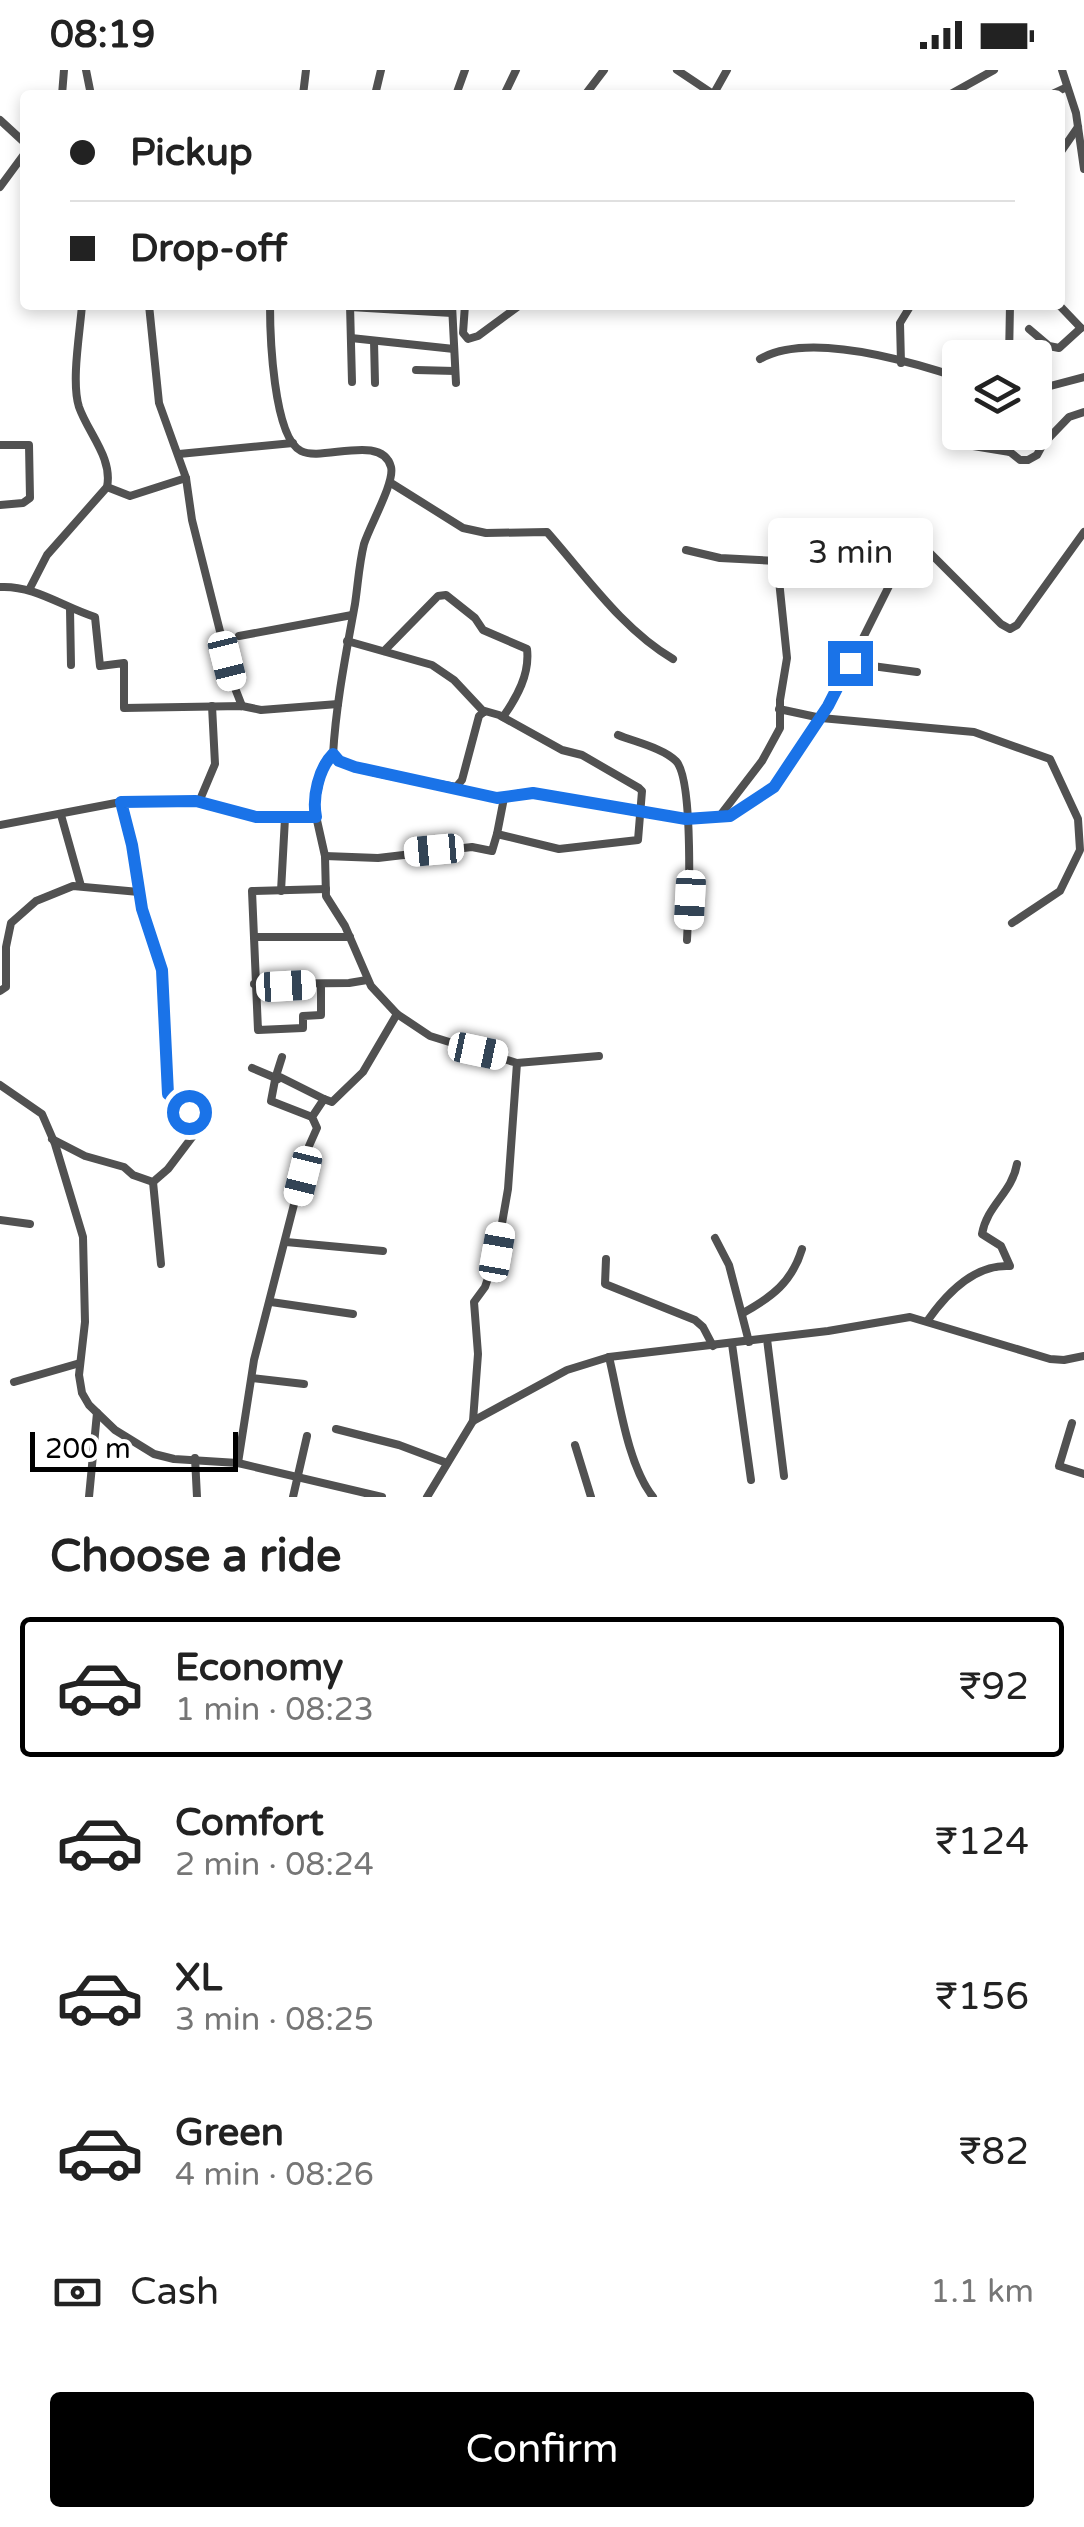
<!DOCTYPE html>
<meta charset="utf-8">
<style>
:root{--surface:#fff;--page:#f2f2f2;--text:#222;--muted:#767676;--line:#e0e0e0;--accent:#000}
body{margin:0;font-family:"Varela Round",sans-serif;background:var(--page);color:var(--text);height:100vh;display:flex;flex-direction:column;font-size:38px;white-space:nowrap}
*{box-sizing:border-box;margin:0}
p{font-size:32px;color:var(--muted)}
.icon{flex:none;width:55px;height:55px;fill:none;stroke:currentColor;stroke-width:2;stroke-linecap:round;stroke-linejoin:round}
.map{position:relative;height:1427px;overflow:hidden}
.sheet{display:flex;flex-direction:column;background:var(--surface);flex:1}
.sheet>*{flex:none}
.hud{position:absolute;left:20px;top:20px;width:1045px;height:220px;border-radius:10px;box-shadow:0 5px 15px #0003;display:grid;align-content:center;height:220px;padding:0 50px;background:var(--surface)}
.fabs{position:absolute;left:942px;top:270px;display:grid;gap:20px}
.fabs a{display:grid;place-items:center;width:110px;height:110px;border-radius:10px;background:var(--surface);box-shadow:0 5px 15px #0003;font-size:50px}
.scale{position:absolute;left:30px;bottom:25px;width:208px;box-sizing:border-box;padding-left:10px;border:5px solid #000;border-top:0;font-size:28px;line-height:35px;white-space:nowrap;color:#000;-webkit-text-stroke:8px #fff;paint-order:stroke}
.end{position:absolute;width:45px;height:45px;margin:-22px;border:12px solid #1a73e8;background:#fff;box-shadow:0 0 0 5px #fff}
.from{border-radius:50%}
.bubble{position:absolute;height:70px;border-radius:10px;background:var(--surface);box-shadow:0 5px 15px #0003;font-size:32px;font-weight:600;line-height:70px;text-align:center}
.car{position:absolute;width:30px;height:60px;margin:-30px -15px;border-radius:12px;box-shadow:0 0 8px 2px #0007;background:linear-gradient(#fff 24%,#345 0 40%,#fff 0 76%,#345 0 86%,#fff 0)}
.hud b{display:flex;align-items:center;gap:35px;height:95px;font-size:38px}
.hud b+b{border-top:2px solid var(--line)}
.hud i{width:25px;height:25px;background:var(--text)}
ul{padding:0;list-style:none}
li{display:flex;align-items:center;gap:30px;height:140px;margin:0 20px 15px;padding:0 30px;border:5px solid transparent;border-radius:10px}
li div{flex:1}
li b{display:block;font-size:38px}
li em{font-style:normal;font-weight:600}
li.selected{border-color:var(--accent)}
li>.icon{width:90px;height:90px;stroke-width:1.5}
h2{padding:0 50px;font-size:45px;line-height:120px}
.pay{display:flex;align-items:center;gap:25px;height:110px;padding:0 50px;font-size:38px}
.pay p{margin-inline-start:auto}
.primary-button{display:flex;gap:20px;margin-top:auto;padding:20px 50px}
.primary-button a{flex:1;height:115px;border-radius:10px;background:var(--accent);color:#fff;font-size:40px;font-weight:600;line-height:115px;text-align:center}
.status{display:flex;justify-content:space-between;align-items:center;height:70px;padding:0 50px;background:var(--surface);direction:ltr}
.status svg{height:28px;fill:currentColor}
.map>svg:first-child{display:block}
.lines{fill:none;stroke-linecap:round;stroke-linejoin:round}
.minor{stroke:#515151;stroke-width:8}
.route{stroke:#1a73e8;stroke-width:12}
</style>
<div class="status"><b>08:19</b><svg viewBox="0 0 49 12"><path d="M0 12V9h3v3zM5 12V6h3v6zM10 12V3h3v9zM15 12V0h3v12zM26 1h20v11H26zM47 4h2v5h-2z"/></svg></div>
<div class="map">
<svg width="1084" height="1427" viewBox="0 0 1084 1427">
<rect width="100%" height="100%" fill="#fff"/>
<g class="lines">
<!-- minor -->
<g class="minor">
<path d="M86,0L91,25"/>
<path d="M677,0L713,24"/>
<path d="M1062,0L1076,43L1084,99"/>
<path d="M62,25L64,0"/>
<path d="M303,25L306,0"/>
<path d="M375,25L381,0"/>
<path d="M456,25L465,0"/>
<path d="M504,25L516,0"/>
<path d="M585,25L604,0"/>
<path d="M713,25L727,0"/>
<path d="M949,25L994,0"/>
<path d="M1050,25L1067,17"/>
<path d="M0,50L25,73"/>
<path d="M1060,83L1078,57"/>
<path d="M0,117L25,83"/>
<path d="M149,235L159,333L186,408L192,450L233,613L242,636"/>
<path d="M270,235C270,263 273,367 301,381C322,392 382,363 391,397C395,412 370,455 364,474C359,494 358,514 355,534C346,584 336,633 333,685C353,705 426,711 456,717L462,710L479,646L485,641L499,645L562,680L582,685L639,718L642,721L638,770L559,779L497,764L504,728"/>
<path d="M350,235L352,312"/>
<path d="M452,235L456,313"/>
<path d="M465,235L463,263L468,269L478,266L520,235"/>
<path d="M1059,235L1081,258"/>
<path d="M350,237L452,243"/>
<path d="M1029,259L1049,276L1059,278L1081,258"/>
<path d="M351,268L454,279"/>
<path d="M374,271L375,313"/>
<path d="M1009,288L1010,235"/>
<path d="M760,289C809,261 909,291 960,308"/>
<path d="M901,293L900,253L911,235"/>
<path d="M416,300L455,301"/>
<path d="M1035,320L1084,307"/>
<path d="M1007,362L1010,382"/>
<path d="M0,375H29L30,428L23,433L0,435"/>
<path d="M967,375L1010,382L1020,390H1028L1037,385L1043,374L1069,347L1084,342"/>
<path d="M179,384L293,373"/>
<path d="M391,413L463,458L486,463L547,462C586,506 622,559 673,589"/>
<path d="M107,417L130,426L186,408"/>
<path d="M686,480L720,488L777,491"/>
<path d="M0,517C34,515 63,537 95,547L100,596L124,593V638L242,636L261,640L338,634"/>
<path d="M29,520L47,485L107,417C113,388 88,363 79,337C71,312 80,262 82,235"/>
<path d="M70,539L71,595"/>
<path d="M239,566L352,545"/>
<path d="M347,571L432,595L454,610L484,642"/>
<path d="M384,581L438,526L446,525L475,548L483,560L527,579C530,604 517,627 503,647"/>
<path d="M850,593L917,602"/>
<path d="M779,639L821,648L974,662L1050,689L1078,749L1080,780L1060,821L1012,853"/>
<path d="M618,665C635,672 663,678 676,691C694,710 689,839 687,870"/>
<path d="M333,685L324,693L314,737L325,786L326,826L345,856L371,916L397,944L430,966L517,993L508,1119L497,1182L485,1217L474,1232L478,1284L473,1351"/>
<path d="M456,717L497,729L521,723L559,726L635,742L693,750L729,746L774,717L829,636L907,480L918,477L925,478L1001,554L1010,559L1017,555L1084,462"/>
<path d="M199,732L215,694L212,636"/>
<path d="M61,745L81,816"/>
<path d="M719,747L762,691L780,658V630L787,588L777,491L782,464L907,480"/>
<path d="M0,755L121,732L164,730L196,731L257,747H316"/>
<path d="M325,786L378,788L472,777L492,781L497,764"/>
<path d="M281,821L285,748"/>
<path d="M254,867H350"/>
<path d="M254,914L349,913L367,910"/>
<path d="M321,914V945L303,946V958L258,960L252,821L326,819"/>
<path d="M0,921L6,917V877L11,853L36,831L73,816L139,822"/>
<path d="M517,993L599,986"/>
<path d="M252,998L278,1009"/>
<path d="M276,1006L282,987"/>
<path d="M0,1015L42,1044L55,1074L83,1167L85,1252L79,1305L82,1323L89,1335L115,1360L154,1384L174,1389L238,1393L382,1427"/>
<path d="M312,1047L271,1031L275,1010L280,1007L324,1029"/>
<path d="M52,1069L85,1086L124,1097L133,1105L153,1112L168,1099L199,1058L200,1051L168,1024L162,900L142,839L132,775L121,732"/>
<path d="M153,1112L161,1194"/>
<path d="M0,1150L30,1154"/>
<path d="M715,1168L729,1195L749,1272"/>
<path d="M286,1172L383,1181"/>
<path d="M606,1189L605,1214L695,1250L703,1257L713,1276"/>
<path d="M271,1232L353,1244"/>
<path d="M743,1243C772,1227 792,1212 802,1179"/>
<path d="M928,1250C947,1223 975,1194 1010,1196L1001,1176L982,1164C987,1135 1012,1123 1017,1094"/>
<path d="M767,1269L784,1406"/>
<path d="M732,1274L751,1410"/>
<path d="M609,1287C619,1328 627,1394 653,1427"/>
<path d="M252,1308L304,1314"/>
<path d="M14,1312L80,1293"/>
<path d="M1072,1353L1059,1396L1084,1404"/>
<path d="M336,1359L399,1375L447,1393"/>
<path d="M575,1375L591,1427"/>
<path d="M195,1388L197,1427"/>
<path d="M238,1393L254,1290L309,1076L317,1058L312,1047L324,1029L332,1032L363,1002L397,944"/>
<path d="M89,1427L97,1343"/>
<path d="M293,1427L307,1366"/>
<path d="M427,1427L473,1351L567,1300L609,1287L828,1261L910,1247L1050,1289L1064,1290L1084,1286"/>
</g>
</g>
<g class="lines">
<!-- route -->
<path class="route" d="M189,1042L168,1024L162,900L142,839L132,775L121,732L196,731L256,747H316C312,727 319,698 333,684L339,691L355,697L497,728L533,723L686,749L730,746L774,717L828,636L850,593"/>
</g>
</svg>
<div class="fabs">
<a><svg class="icon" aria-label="layers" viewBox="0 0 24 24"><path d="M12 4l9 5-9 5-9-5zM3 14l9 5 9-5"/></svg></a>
</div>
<div class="scale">200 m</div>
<i class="end from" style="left:189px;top:1042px"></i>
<i class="end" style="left:850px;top:593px"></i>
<div class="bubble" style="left:768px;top:448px;width:165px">3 min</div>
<i class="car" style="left:227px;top:591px;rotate:166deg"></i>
<i class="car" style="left:434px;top:780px;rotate:265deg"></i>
<i class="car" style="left:690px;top:830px;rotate:183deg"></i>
<i class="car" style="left:286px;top:916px;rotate:87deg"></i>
<i class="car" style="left:478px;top:981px;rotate:102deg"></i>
<i class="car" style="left:303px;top:1106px;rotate:194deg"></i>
<i class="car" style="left:497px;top:1182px;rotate:10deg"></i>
<div class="hud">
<b><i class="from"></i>Pickup</b>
<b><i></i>Drop-off</b>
</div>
</div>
<section class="sheet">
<h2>Choose a ride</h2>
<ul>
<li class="selected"><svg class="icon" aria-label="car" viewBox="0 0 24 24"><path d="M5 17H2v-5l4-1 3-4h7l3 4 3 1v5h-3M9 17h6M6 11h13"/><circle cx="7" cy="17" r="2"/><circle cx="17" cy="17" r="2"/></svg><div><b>Economy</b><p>1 min · 08:23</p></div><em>₹92</em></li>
<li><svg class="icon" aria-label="car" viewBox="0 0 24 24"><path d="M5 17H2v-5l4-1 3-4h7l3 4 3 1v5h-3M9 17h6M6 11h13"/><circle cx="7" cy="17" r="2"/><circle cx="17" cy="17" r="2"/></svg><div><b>Comfort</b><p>2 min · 08:24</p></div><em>₹124</em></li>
<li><svg class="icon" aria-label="car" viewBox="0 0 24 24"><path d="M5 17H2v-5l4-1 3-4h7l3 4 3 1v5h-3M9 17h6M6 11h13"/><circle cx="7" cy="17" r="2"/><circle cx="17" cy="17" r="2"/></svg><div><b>XL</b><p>3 min · 08:25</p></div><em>₹156</em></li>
<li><svg class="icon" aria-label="car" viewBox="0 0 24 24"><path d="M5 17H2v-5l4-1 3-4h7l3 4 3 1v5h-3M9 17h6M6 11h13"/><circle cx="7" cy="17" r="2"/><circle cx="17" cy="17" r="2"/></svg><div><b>Green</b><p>4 min · 08:26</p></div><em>₹82</em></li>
</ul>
<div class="pay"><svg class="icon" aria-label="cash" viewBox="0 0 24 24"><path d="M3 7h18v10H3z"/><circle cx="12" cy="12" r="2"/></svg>Cash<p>1.1 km</p></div>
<div class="primary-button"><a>Confirm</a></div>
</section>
